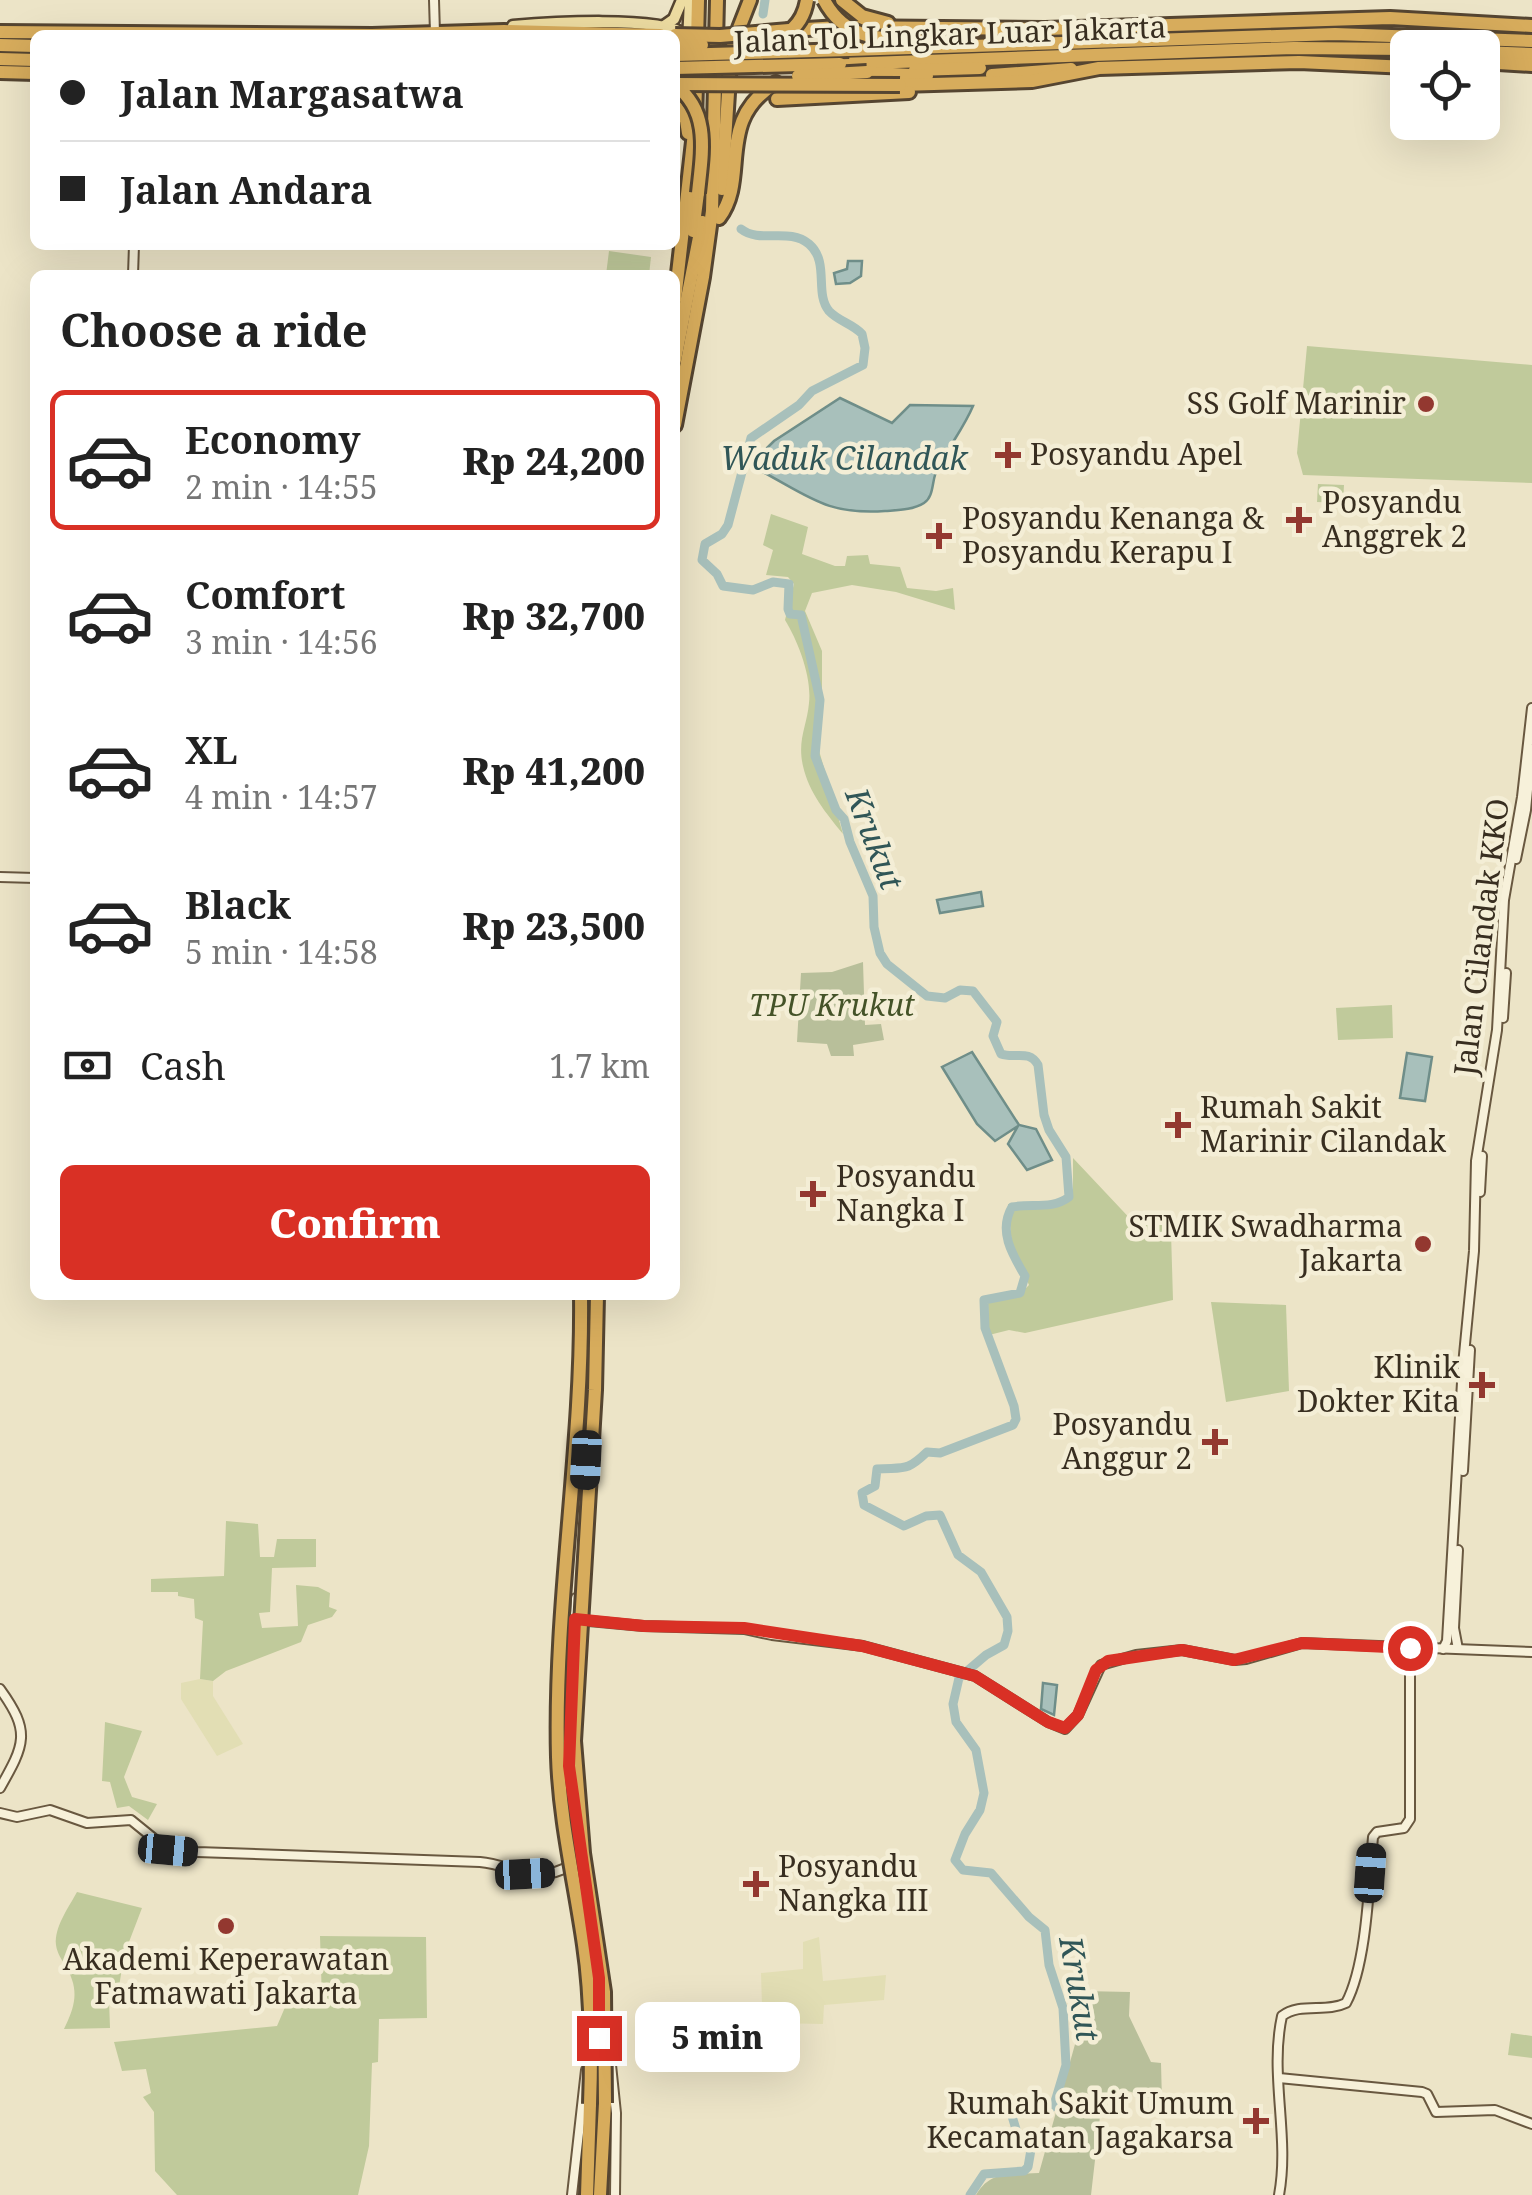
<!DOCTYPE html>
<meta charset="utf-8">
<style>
:root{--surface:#fff;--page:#f2f2f2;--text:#222;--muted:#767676;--line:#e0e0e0;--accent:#d93025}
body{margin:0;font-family:"Noto Serif",serif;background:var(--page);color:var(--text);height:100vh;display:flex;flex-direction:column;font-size:38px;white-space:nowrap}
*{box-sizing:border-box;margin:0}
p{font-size:32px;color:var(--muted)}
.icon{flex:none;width:55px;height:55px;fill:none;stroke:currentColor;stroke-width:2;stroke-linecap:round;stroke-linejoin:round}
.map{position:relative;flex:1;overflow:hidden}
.side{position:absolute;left:30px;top:270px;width:650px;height:1030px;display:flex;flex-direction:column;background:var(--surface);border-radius:15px;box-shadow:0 10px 40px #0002}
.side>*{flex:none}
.guide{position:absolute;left:30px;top:30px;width:650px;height:220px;border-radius:15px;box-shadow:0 10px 40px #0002;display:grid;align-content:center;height:220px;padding:0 30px;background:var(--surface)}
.buttons{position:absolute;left:1390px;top:30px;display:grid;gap:20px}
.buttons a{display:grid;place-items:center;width:110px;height:110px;border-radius:15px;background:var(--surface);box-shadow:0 10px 40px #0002;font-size:50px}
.end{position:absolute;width:45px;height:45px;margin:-22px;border:12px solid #d93025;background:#fff;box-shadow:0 0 0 5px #fff}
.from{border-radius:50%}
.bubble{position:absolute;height:70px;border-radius:15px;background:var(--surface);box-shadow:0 10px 40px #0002;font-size:32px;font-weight:800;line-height:70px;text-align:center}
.car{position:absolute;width:30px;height:60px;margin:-30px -15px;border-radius:12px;box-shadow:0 0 8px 2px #0007;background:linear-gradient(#222 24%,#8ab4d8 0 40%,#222 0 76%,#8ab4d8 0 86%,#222 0)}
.guide b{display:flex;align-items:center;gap:35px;height:95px;font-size:38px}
.guide b+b{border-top:2px solid var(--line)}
.guide i{width:25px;height:25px;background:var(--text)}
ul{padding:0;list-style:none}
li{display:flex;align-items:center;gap:30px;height:140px;margin:0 20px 15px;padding:0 10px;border:5px solid transparent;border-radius:15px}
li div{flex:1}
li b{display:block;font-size:38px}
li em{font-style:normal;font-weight:800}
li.current{border-color:var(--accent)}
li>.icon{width:90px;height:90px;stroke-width:1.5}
h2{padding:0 30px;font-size:45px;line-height:120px}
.pay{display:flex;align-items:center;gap:25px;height:110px;padding:0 30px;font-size:38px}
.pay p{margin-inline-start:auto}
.primary-button{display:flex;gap:20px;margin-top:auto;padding:20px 30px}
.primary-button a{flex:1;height:115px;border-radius:15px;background:var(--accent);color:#fff;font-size:40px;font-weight:800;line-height:115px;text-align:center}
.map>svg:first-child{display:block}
.farmland{fill:#e2deb4}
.green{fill:#c0ca9b}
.cemetery{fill:#b8bf9a}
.water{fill:#a8c0bb;stroke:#6f8e89;stroke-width:2.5}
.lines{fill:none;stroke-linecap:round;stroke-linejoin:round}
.river{stroke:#a8c0bb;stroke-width:9}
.secondary-casing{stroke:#695840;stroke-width:12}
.primary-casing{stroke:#554531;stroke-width:15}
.highway-casing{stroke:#554531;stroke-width:18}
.secondary{stroke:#f7f1da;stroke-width:8}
.primary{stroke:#eddca1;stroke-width:10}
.highway{stroke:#d7ac5c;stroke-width:12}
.highway-bridge-casing{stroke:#554531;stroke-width:18;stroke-linecap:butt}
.highway-bridge{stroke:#d7ac5c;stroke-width:12}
.route{stroke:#d93025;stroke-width:12}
.poi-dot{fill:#933830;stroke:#f4eed6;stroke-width:4}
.labels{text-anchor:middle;stroke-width:9;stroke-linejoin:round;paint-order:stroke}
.street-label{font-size:30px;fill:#382e20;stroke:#f4eed6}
.poi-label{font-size:30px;fill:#382e20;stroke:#f4eed6;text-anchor:start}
.park-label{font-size:30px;font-style:italic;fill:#445328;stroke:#f4eed6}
.water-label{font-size:32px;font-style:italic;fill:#305657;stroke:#f4eed6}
</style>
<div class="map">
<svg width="1532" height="2195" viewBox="0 0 1532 2195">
<rect width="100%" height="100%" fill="#ece4c7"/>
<!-- farmland -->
<g class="farmland">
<path d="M200,1679L213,1681V1696L243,1744L217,1756L181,1699V1683Z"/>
<path d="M819,1937L823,1981L886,1975L884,2000L824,2005L823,2024L774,2023L773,2006H762L761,1973L803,1969V1942Z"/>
</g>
<!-- green -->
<g class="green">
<path d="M609,251L651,257L649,275H606Z"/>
<path d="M1307,346L1532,365V483L1303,475L1297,453Z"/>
<path d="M1318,484L1344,485L1343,503L1317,502Z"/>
<path d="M771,514L808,527L802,554L835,566H845L847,556L868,555L870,564L900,567L907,588L936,591L953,588L955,610L896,592L852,585L812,593L805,611L822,651V724L818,747L843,834C826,813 809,793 803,766C797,740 807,726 809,703C812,677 798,641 785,620L794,584L788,577L766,575L773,550L763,545Z"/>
<path d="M1392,1005L1393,1038L1338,1040L1336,1008Z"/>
<path d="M1073,1158L1137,1226L1153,1218L1171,1232L1173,1300L1025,1333L1009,1330L989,1335L988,1303L1019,1295L1029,1285L1012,1246L1008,1204L1064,1203L1073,1189Z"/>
<path d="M1211,1302L1286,1305L1289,1391L1226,1402Z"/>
<path d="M226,1521L258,1524L260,1557H274L277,1539H316V1567L272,1568L270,1612L259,1613L262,1628L298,1626L296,1585L318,1587L330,1593L329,1607L337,1610L332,1617L308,1625L301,1642L226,1671L213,1681L200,1679L203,1621L195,1618L194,1599L178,1596V1592H151V1579L224,1576Z"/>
<path d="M105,1722L142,1731L124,1777L132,1797L157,1804L148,1820L129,1806L117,1808L110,1782L102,1781Z"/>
<path d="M77,1892L142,1908L124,1955L119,1987H101L104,1998L109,1999L110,2028L64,2029C75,2007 80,1990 66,1967C62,1960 57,1953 56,1945C54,1927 69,1907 77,1892Z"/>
<path d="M320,1936L426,1937L427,2018L379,2019L378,2062L372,2063L369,2146L358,2195H177L155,2171L154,2112L143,2097L151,2093L146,2069L122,2071L114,2042L277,2026L286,2005L322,2001Z"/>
<path d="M1511,2033L1532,2036V2058L1508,2055Z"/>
</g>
<!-- cemetery -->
<g class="cemetery">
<path d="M863,962L865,1025L881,1024L884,1040L853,1045L854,1056H831L827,1044L797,1042L801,973L832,972Z"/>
<path d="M1082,1991L1130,1992L1129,2016L1151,2062L1161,2063L1162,2102L1128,2091L1102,2099L1091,2195H976C991,2169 1012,2175 1039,2173L1079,2030Z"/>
</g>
<!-- water -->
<g class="water">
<path d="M848,261H862L861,276L850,283L836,284L834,273L847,269Z"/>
<path d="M840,398L892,423L910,405L973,406C963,430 945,451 935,475C932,485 933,497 924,503C913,510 898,510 885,511C827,515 810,497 761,471L767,448L774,441Z"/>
<path d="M981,892L983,906L940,913L937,900Z"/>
<path d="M972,1052L1019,1125L1036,1129L1052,1160L1027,1170L1008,1144L1018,1126L995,1141L977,1124L942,1067Z"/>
<path d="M1407,1053L1432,1057L1425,1101L1400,1098Z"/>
<path d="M1043,1683L1057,1685L1054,1715L1041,1709Z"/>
</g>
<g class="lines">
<!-- river -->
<g class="river">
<path d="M763,14L765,0"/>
<path d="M741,229C760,244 789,227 809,244C830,262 814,293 829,311C838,321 853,324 862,334L865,348L863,365L812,391L799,405L751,438L728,525L722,534L705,544L702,560L717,574L723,586L753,590L773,582L789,584L788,609L790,614L801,615L820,700L815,756L836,810L844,819L850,842L873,896L874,927L880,953L887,964L927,996L945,998L960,990L973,991L997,1022L993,1036L1001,1054C1015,1059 1029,1049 1038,1065L1044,1115L1049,1130L1066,1157L1069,1197C1052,1210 1032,1203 1012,1207C998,1231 1012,1254 1025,1276L1020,1293L984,1300L985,1328L1014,1406L1016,1419L1013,1425L940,1453L927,1452C906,1472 905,1467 877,1469L875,1486L862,1493L864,1505L904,1526L926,1516L940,1515L958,1555L981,1572L1007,1617L1008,1631L1004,1645L986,1655L959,1678L953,1704L956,1722L976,1750L984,1793L980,1810L965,1834L955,1860L963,1870L991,1873L1029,1917L1045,1930L1049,1965L1063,2008L1066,2065L1054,2105L1048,2111L1025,2105L1016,2108L1012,2116L1018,2136L1032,2144L1028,2167L1024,2171L984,2174L970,2195"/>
</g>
<!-- secondary casing -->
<g class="secondary-casing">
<g id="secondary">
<path d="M434,0L435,33"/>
<path d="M133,275L134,245"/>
<path d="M1516,859L1526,810L1532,749"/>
<path d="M0,877L35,878"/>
<path d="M1503,1018L1506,973"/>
<path d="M1480,1192L1482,1156"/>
<path d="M1463,1471L1470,1350"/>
<path d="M1458,1550L1454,1628L1458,1649"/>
<path d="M567,1619L643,1626L744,1629L772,1635L863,1646L975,1676L1048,1722L1065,1729L1078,1715L1101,1665L1136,1655L1182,1650L1235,1660L1246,1659L1302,1643L1532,1652"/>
<path d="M1443,1649L1447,1641L1463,1365L1474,1251L1476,1161L1497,1030L1504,900L1522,797L1532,708"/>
<path d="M0,1689C31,1732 25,1744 0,1788"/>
<path d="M570,1709L576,1598"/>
<path d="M569,1747L575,1823"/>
<path d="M0,1813L17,1817L50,1810L87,1823L131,1820L168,1850L197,1852L480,1862C514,1865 536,1886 571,1865"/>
<path d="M598,1980V2021"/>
<path d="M610,2055L616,2113L615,2195"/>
<path d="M1279,2078L1422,2092L1427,2094L1436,2112L1495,2110L1532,2124"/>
<path d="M572,2195L586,2070"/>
<path d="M1279,2195C1290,2136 1269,2075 1282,2016C1300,2002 1326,2013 1346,2003C1367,1964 1369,1882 1373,1837L1377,1832L1404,1828L1410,1819V1648"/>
</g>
</g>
<!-- primary casing -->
<g class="primary-casing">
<g id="primary">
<path d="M513,26C547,23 660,16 684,34"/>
<path d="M664,26L674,19L682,0"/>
<path d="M688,42L690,0"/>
</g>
</g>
<!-- highway casing -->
<g class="highway-casing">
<g id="highway">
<path d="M842,0L862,16L888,23"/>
<path d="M792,29L804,51L801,73"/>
<path d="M789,30L840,27L1045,29L1390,18L1532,26"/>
<path d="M0,32L372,35L504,31L660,35"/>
<path d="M0,45L35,46"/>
<path d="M849,50L1335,34L1532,41"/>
<path d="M1482,52L1532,54"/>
<path d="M0,59L35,60"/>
<path d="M1482,62L1532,65"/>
<path d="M840,64L1294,48L1408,49"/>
<path d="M915,70L980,68"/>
<path d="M0,72L35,73"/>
<path d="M858,72L927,76"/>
<path d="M992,75L1071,69"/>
<path d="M900,85L1032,81L1099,68L1299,62L1408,67"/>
<path d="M777,99L909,92"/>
<path d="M675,105L686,120L688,133"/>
<path d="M722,189L730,61L734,41L750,0"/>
<path d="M719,218C750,177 714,121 776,83"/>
<path d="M693,231L698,193"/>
<path d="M675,300L695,124L698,0"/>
<path d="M675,360L702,222"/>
<path d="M675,425L703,277L712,211L717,0"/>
<path d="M587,2195L590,2104"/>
<path d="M600,2195L605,2103"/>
</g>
</g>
<!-- secondary -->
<use href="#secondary" class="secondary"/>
<!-- primary -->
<use href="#primary" class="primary"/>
<!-- highway -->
<use href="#highway" class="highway"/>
<!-- highway-bridge casing -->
<g class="highway-bridge-casing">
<g id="highway-bridge">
<path d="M824,0C844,38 877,40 917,39"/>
<path d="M675,35L720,36L789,30"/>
<path d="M747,44C777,43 802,32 807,0"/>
<path d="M675,46L702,45"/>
<path d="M675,55L849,50"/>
<path d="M675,68L840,64"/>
<path d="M798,76L867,72"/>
<path d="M675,84L900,85"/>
<path d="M675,85C711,112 702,153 698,193"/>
<path d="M581,1295C583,1449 554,1603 558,1757C560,1821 575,1882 584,1945C592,1999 592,2051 590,2104"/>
<path d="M597,1295L595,1390L574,1741L583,1853L604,1992L605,2103"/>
</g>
</g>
<!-- highway-bridge -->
<use href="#highway-bridge" class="highway-bridge"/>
</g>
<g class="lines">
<!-- route -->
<path class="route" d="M599,2038V1978L569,1766L575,1619L644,1626L744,1628L862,1646L975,1676L1048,1722L1065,1728L1078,1715L1096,1670L1108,1661L1182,1650L1234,1660L1302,1643L1410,1648"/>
</g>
<!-- markers -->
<g class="poi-dot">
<circle cx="1426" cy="404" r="10"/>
<path d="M1003 440h10v10h10v10h-10v10h-10v-10h-10v-10h10z"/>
<path d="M1294 505h10v10h10v10h-10v10h-10v-10h-10v-10h10z"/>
<path d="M934 521h10v10h10v10h-10v10h-10v-10h-10v-10h10z"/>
<path d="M1173 1110h10v10h10v10h-10v10h-10v-10h-10v-10h10z"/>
<path d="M808 1179h10v10h10v10h-10v10h-10v-10h-10v-10h10z"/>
<circle cx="1423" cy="1244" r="10"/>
<path d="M1477 1370h10v10h10v10h-10v10h-10v-10h-10v-10h10z"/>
<path d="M1210 1427h10v10h10v10h-10v10h-10v-10h-10v-10h10z"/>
<path d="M751 1869h10v10h10v10h-10v10h-10v-10h-10v-10h10z"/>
<circle cx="226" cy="1926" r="10"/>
<path d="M1251 2106h10v10h10v10h-10v10h-10v-10h-10v-10h10z"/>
</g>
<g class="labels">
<!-- street labels -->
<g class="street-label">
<text transform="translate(950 35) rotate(-2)" y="10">Jalan Tol Lingkar Luar Jakarta</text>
<text transform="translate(1482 937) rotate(-83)" y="10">Jalan Cilandak KKO</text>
</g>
<!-- poi labels -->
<g class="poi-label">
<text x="1406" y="414" text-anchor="end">SS Golf Marinir</text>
<text x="1030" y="465">Posyandu Apel</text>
<text x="1322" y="513">Posyandu<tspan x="1322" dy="34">Anggrek 2</tspan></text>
<text x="962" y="529">Posyandu Kenanga &amp;<tspan x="962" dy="34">Posyandu Kerapu I</tspan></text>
<text x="1200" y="1118">Rumah Sakit<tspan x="1200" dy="34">Marinir Cilandak</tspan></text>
<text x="836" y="1187">Posyandu<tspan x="836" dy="34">Nangka I</tspan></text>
<text x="1403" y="1237" text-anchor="end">STMIK Swadharma<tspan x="1403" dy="34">Jakarta</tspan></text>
<text x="1460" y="1378" text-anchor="end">Klinik<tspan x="1460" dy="34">Dokter Kita</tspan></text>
<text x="1192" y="1435" text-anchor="end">Posyandu<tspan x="1192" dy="34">Anggur 2</tspan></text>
<text x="778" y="1877">Posyandu<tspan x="778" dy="34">Nangka III</tspan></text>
<text x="226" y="1970" text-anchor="middle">Akademi Keperawatan<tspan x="226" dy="34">Fatmawati Jakarta</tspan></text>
<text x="1234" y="2114" text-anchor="end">Rumah Sakit Umum<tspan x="1234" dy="34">Kecamatan Jagakarsa</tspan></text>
</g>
<!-- park labels -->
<g class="park-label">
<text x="832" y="1016">TPU Krukut</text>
</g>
<!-- water labels -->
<g class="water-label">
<text x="844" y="470">Waduk Cilandak</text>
<text transform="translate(874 839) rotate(69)" y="11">Krukut</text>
<text transform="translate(1079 1989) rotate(80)" y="11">Krukut</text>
</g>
</g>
</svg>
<div class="buttons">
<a><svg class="icon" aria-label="locate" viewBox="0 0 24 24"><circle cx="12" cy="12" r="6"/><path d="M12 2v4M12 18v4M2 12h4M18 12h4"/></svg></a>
</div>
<i class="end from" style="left:1410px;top:1648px"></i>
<i class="end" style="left:599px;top:2038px"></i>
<div class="bubble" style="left:635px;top:2002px;width:165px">5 min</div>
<i class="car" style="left:586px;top:1460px;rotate:183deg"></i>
<i class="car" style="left:168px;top:1850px;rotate:95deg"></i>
<i class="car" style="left:1370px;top:1873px;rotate:4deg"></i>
<i class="car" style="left:525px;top:1874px;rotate:87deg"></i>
<div class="guide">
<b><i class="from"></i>Jalan Margasatwa</b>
<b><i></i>Jalan Andara</b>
</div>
<section class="side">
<h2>Choose a ride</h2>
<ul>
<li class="current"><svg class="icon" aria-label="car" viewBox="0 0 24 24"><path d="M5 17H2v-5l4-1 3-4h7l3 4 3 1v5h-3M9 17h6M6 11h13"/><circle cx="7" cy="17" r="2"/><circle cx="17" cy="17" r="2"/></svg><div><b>Economy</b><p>2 min · 14:55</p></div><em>Rp 24,200</em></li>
<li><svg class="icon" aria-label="car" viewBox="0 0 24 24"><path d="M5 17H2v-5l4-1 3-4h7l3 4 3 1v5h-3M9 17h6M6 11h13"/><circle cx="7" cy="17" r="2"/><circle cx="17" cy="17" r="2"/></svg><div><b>Comfort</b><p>3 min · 14:56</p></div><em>Rp 32,700</em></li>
<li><svg class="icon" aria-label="car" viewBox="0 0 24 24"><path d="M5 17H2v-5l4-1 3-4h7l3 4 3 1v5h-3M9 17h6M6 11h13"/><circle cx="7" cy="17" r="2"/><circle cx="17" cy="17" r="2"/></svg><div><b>XL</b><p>4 min · 14:57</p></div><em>Rp 41,200</em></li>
<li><svg class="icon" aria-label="car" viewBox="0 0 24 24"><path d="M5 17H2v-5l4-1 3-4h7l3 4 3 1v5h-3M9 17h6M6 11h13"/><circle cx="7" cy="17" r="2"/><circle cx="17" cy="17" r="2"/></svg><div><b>Black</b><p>5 min · 14:58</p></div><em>Rp 23,500</em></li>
</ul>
<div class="pay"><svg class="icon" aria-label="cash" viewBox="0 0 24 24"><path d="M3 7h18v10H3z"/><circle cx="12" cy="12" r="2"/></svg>Cash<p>1.7 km</p></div>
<div class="primary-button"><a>Confirm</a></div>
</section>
</div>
